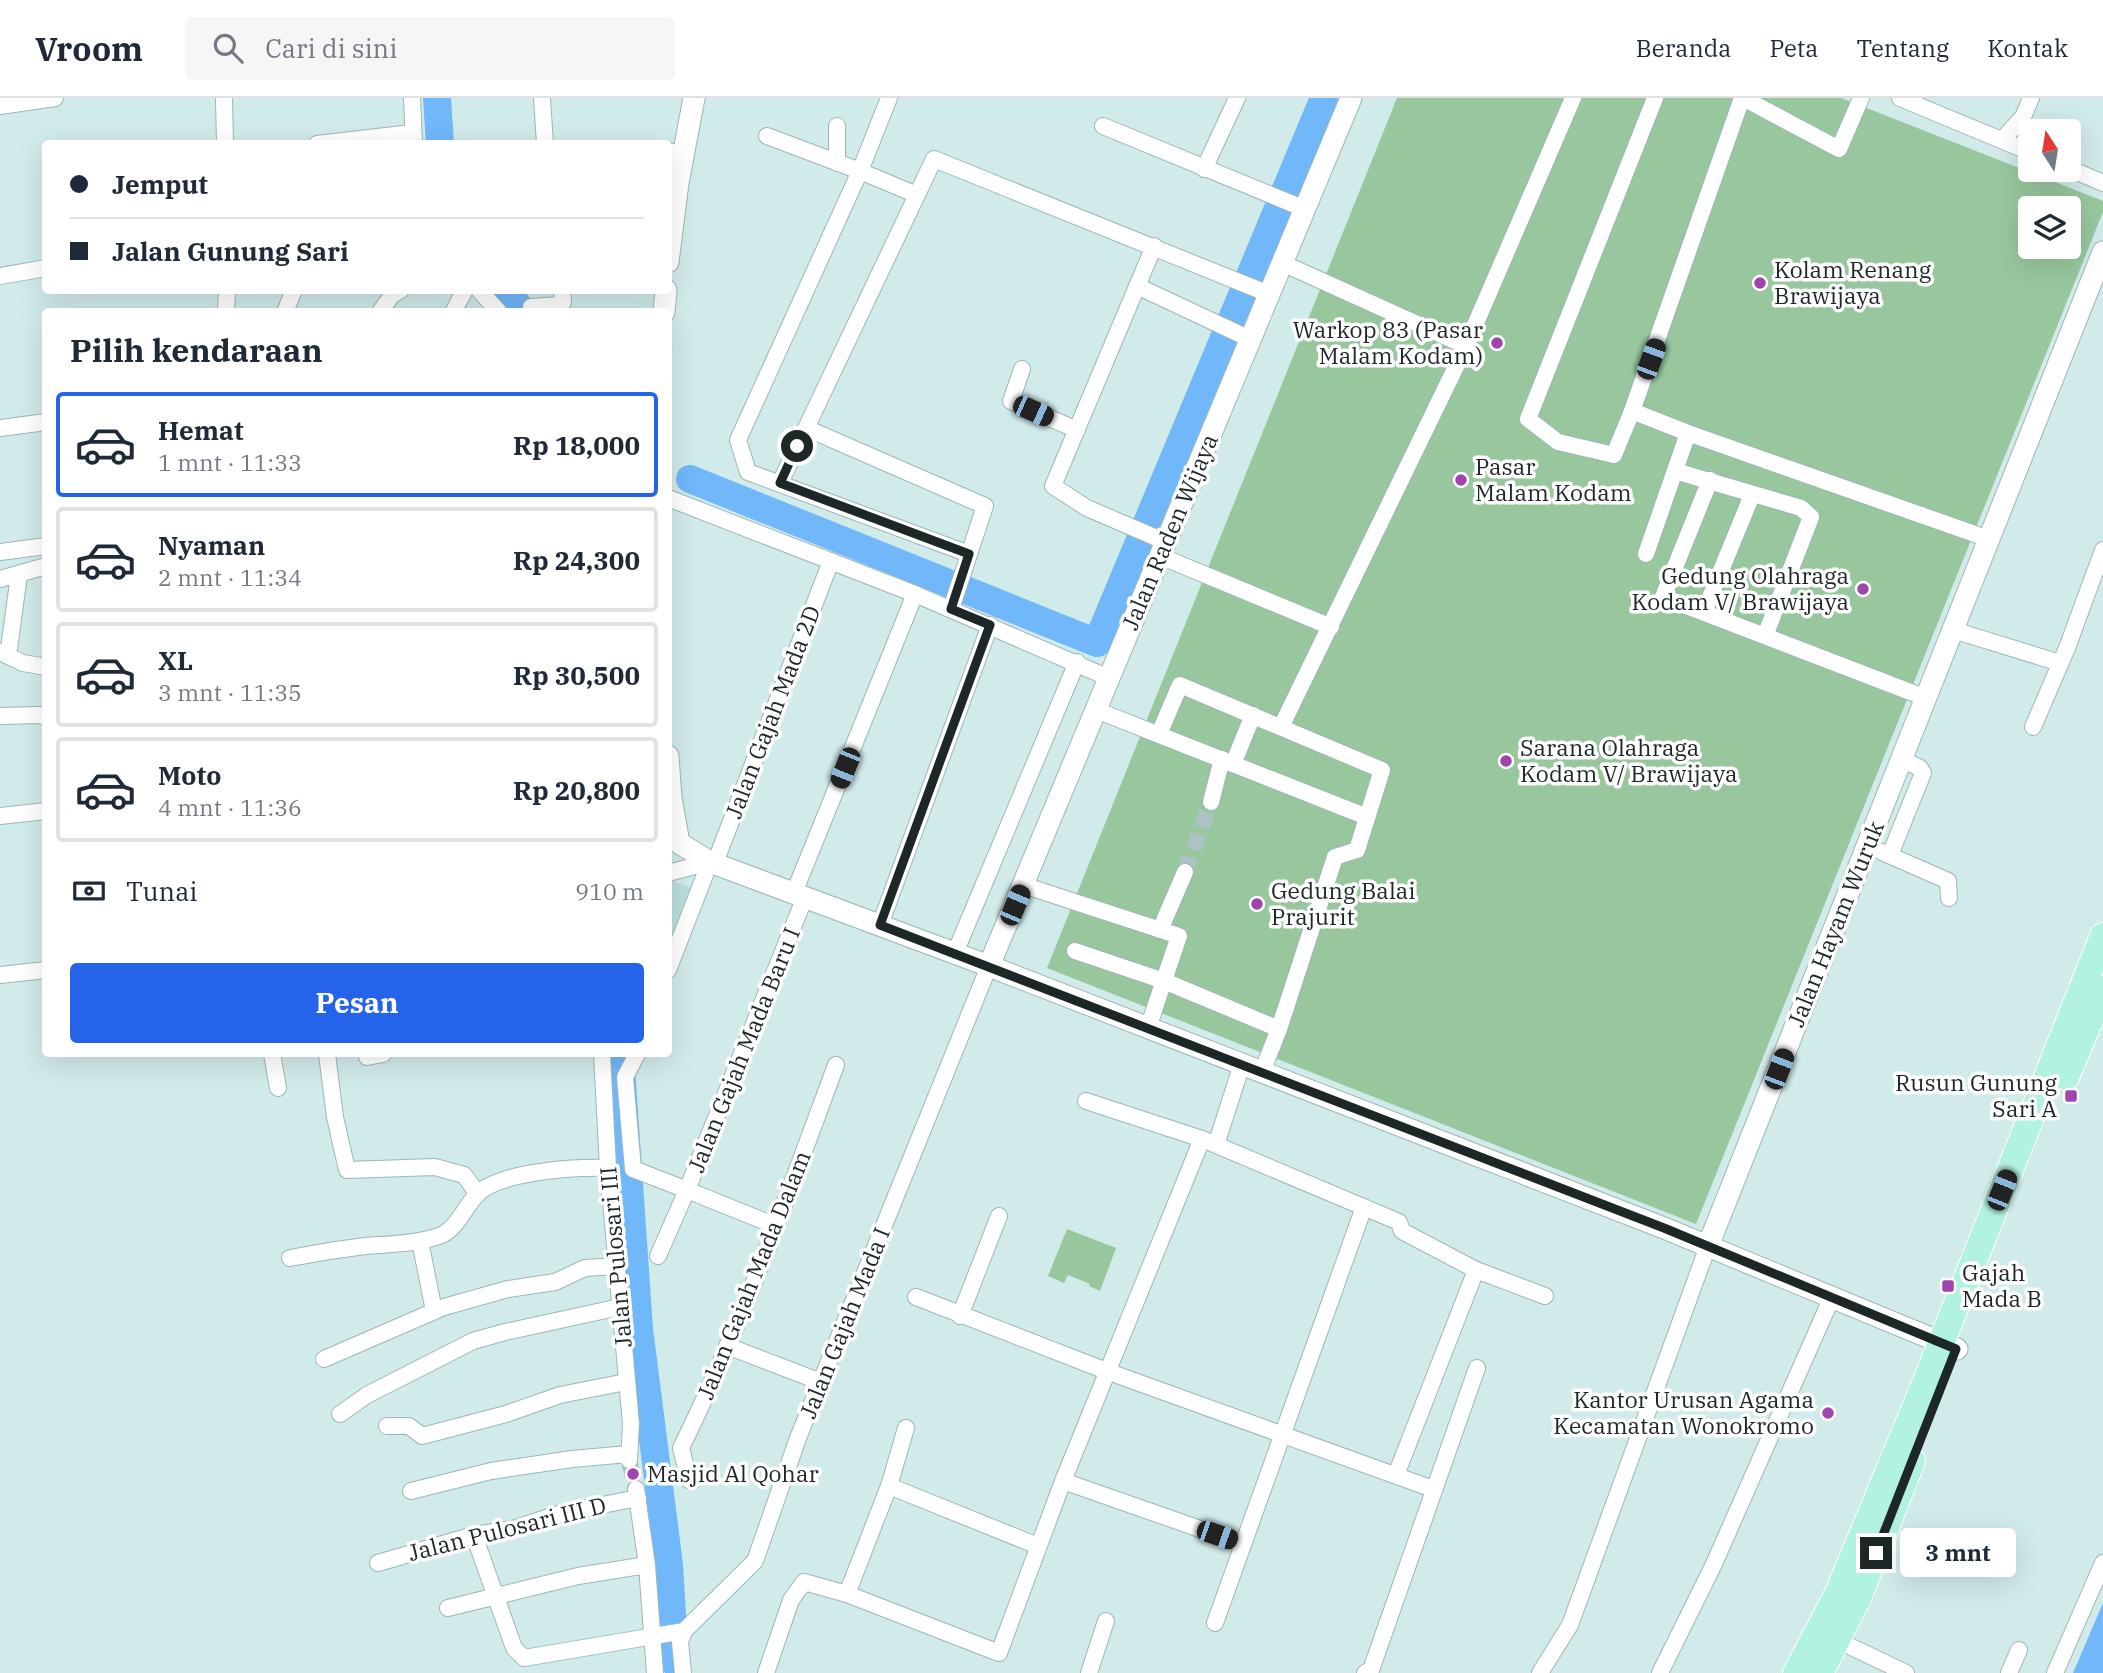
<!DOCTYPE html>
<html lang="id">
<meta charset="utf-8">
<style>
:root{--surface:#fff;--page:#f6f6f7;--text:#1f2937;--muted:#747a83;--line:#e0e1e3;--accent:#2563eb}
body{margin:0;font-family:"IBM Plex Serif",serif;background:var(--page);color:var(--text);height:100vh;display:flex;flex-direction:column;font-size:26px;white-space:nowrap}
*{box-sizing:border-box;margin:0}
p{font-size:23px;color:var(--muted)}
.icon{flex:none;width:38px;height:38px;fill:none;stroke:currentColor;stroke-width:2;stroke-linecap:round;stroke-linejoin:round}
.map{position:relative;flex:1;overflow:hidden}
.sheet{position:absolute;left:42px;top:210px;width:630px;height:749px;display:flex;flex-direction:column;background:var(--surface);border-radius:7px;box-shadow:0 7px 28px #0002}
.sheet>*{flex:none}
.top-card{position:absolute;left:42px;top:42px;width:630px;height:154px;border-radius:7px;box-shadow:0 7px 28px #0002;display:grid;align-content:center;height:154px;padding:0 28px;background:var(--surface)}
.needle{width:46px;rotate:348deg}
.fabs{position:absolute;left:2018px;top:21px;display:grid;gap:14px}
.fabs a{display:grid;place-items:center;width:63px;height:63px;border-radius:7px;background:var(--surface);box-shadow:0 7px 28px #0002;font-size:35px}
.end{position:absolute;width:32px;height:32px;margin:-16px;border:9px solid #1d2727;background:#fff;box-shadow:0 0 0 4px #fff}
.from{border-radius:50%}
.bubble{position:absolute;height:49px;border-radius:7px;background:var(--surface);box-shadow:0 7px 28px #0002;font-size:23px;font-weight:700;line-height:49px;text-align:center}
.car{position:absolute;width:21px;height:42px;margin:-21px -10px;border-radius:9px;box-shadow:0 0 5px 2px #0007;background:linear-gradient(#222 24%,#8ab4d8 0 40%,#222 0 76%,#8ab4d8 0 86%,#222 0)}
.top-card b{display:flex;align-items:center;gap:24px;height:66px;font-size:26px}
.top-card b+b{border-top:2px solid var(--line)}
.top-card i{width:18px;height:18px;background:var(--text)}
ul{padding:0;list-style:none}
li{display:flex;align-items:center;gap:21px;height:105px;margin:0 14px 10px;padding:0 14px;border:4px solid var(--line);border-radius:7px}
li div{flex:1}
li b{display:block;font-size:26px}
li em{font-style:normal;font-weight:700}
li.current{border-color:var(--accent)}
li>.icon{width:63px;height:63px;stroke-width:1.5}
h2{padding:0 28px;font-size:32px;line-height:84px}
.pay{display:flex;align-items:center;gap:18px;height:77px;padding:0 28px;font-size:26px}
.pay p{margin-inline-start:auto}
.primary-button{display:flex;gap:14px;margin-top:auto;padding:14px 28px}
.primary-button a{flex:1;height:80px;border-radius:7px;background:var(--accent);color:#fff;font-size:28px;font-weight:700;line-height:80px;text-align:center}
header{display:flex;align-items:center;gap:42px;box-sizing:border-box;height:98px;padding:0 35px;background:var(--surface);border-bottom:2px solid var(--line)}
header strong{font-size:33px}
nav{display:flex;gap:38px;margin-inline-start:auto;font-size:24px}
.search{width:490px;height:63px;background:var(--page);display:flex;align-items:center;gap:18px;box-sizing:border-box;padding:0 24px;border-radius:7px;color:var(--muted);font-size:26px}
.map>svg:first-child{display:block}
.built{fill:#bcdede}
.green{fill:#98c79e;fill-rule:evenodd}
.water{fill:#70b8fa}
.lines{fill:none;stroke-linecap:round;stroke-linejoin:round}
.river{stroke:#70b8fa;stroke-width:28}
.minor-tunnel{stroke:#adc3c3;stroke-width:16;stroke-dasharray:16 8;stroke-linecap:butt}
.minor-casing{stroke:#9eb6b7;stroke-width:18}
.tertiary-casing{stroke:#9eb6b7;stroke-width:23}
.primary-casing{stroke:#fff;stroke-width:28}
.minor{stroke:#fff;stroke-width:16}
.tertiary{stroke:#fff;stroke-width:21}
.primary{stroke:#b2f2e0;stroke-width:26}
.route{stroke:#1d2727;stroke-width:9}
.poi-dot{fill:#a044ae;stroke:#fff;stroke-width:2.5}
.labels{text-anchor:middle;stroke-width:7;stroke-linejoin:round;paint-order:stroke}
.poi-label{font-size:23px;fill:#1d2727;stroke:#fff;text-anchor:start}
.street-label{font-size:23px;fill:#1d2727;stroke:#fff}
</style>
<header>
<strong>Vroom</strong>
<div class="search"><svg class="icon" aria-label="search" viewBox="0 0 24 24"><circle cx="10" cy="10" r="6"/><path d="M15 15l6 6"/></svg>Cari di sini</div>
<nav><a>Beranda</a><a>Peta</a><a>Tentang</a><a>Kontak</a></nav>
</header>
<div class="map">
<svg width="2103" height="1575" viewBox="0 0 2103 1575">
<rect width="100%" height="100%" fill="#d1eaea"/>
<!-- built -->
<path class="built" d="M669,782L693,790L669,860L668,783Z"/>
<!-- green -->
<g class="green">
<path d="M1397,0H1841L2103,103V114L1696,1126L1047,870ZM2030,110H2068V149H2030Z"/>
<path d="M1067,1131L1116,1150L1100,1193L1089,1188L1090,1186L1068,1177L1064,1185L1048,1178Z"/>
</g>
<!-- water -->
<path class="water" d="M2103,1505V1575H2073Z"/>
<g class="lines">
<!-- river -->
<g class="river">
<path d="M437,0L440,46"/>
<path d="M506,192L523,214"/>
<path d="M690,381L1097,545L1324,0"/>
<path d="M620,956L639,1231L669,1467L675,1565"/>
</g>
<!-- minor-tunnel -->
<g class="minor-tunnel">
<path d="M1185,774L1211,704"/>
<path d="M629,1362L636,1391"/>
</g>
<!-- minor casing -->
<g class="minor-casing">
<g id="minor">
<path d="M224,0L225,46"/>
<path d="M412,0L414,46"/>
<path d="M542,0L545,46"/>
<path d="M889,0L860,73L917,97"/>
<path d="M1655,0L1528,321L1558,344L1614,357L1632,313L1742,0"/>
<path d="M1743,0L1839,51L1861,0"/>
<path d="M1900,0L2030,54"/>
<path d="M0,8L55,0"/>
<path d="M837,28V65"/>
<path d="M1103,28L1305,111"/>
<path d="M767,38L860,73L738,342L748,374L969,456"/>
<path d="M2002,42L2023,19L2031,0"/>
<path d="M317,46L412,35"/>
<path d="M668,54H683"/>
<path d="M2068,70L2103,85"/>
<path d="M1204,71L1237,0"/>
<path d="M1154,148L1053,388L1087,410L1166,444"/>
<path d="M1282,165L1466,248"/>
<path d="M0,178L46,170"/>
<path d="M1137,188L1250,241"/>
<path d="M479,192L499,214"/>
<path d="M531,209L561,207L563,204L562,192"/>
<path d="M226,214L227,192"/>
<path d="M285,214L294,192"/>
<path d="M380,214L392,197L401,192"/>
<path d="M453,214L465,192"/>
<path d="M1022,271L1011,303L1077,332"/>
<path d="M1632,313L1688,335L1989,441"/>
<path d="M0,330L46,324"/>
<path d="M806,330L985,408L951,511"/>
<path d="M1675,373L1801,410L1811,419L1765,538"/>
<path d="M1710,382L1663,499L1926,600"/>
<path d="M780,385L934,61L1269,196"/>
<path d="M668,400L915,496L1109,580"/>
<path d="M0,454L46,448"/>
<path d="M1646,456L1688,335"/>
<path d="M1160,458L1331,529"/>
<path d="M0,481L46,468"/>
<path d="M1704,514L1752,397"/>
<path d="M1953,532L2060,565"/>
<path d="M0,554L23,565L46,569"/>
<path d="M8,558L19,477"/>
<path d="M1096,612L1367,719"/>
<path d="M0,618L39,617L46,619"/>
<path d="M1281,629L1466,248L1573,0"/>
<path d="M2033,629L2067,550L2103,452"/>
<path d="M1159,636L1180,587L1382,672L1357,752L1335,759L1279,931L1262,974"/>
<path d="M1233,666L1253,617"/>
<path d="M1211,704L1222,661"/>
<path d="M0,718L46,713"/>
<path d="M1882,754L1948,783L1949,800"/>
<path d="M1890,757L1923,675L1920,670L1901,661"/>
<path d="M715,765L831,463"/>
<path d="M668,775L710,764"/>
<path d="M1023,787L1179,838L1148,930"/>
<path d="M794,795L915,496"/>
<path d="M880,827L990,527"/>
<path d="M1160,832L1185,774"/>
<path d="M1075,853L1164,883L1279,931"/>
<path d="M955,855L1077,564"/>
<path d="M668,872L710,764"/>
<path d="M0,877L46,872"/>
<path d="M272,956L278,990"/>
<path d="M327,956L335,1019L347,1072L435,1069L464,1077L478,1096"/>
<path d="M602,956L608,1070L631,1326L629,1362"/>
<path d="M637,956L625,979L633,1071L687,1092L658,1158"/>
<path d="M367,959L383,956"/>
<path d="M1086,1003L1202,1041L1399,1124L1402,1133L1476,1172L1545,1198"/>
<path d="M1216,1047L1242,966"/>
<path d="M776,1128L687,1092L805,799"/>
<path d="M420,1143L434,1213"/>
<path d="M290,1160C315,1155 340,1151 365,1148C389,1146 415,1146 439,1138C457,1132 465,1108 478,1095C504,1073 575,1069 608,1070"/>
<path d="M916,1199L1109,1274L1433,1391"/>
<path d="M960,1218L999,1118"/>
<path d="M727,1248L821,1284"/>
<path d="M324,1261L444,1209L508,1191L555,1184L585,1170L616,1168"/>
<path d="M340,1316L367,1297L473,1243L505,1234L620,1209"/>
<path d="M387,1328H409L422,1338L506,1316L560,1297L626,1284"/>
<path d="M1396,1377L1476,1172"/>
<path d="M693,1383L689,1382L681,1350C742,1226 788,1096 836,967"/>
<path d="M1063,1383L1243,1446"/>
<path d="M889,1388L1038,1448"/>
<path d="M636,1391L647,1467L655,1575"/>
<path d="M411,1393L491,1373L572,1361L628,1356"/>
<path d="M474,1437L514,1550L524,1560L684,1533L755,1463L798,1340L989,868"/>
<path d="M378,1465L474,1437L513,1431L561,1415L638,1400"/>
<path d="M847,1496L889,1388L906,1330"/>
<path d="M448,1510L578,1478L647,1467"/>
<path d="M1215,1525L1364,1109"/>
<path d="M1837,1542L1906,1575"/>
<path d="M683,1575L680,1544L684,1533"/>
<path d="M766,1575L791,1502L804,1484L847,1496L999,1555L1063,1383L1202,1041"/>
<path d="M1089,1575L1106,1523"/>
<path d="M1365,1575L1371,1572L1477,1270"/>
<path d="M1540,1575L1570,1527L1708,1148"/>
<path d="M1660,1575L1713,1468L1832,1199"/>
<path d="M2009,1575L2019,1552"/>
<path d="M2055,1575L2103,1465"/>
</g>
</g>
<!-- tertiary casing -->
<g class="tertiary-casing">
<g id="tertiary">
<path d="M668,164L678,85L694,0"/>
<path d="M664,214L666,192"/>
<path d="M668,658L671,700L679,745L710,764L989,868L1664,1130L1957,1251"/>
<path d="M989,868L1351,0"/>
<path d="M1708,1148L2103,154"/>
</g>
</g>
<!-- primary casing -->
<g class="primary-casing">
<g id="primary">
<path d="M2066,979L2103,891"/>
<path d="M1796,1575L1838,1495L1926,1283L2103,838"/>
<path d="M1820,1575L1858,1500L1912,1363"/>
</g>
</g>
<!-- minor -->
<use href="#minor" class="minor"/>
<!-- tertiary -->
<use href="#tertiary" class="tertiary"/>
<!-- primary -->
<use href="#primary" class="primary"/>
</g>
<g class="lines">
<!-- route -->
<path class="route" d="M797,348L780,385L969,456L951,511L990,527L880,827L1664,1130L1956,1251L1876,1455"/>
</g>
<!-- markers -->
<g class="poi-dot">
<circle cx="1760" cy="185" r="7"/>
<circle cx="1497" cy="245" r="7"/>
<circle cx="1461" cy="382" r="7"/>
<circle cx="1863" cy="491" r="7"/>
<circle cx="1506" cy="663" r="7"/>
<circle cx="1257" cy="806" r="7"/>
<rect x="2064" y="991" width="14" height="14" rx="3.5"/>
<rect x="1941" y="1181" width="14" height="14" rx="3.5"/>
<circle cx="1828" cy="1315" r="7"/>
<circle cx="633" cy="1376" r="7"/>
</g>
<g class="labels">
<!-- poi labels -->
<g class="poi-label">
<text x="1774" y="180">Kolam Renang<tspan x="1774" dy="26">Brawijaya</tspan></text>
<text x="1483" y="240" text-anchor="end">Warkop 83 (Pasar<tspan x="1483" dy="26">Malam Kodam)</tspan></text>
<text x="1475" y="377">Pasar<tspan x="1475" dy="26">Malam Kodam</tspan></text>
<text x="1849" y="486" text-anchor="end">Gedung Olahraga<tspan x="1849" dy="26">Kodam V/ Brawijaya</tspan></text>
<text x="1520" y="658">Sarana Olahraga<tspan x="1520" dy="26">Kodam V/ Brawijaya</tspan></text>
<text x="1271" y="801">Gedung Balai<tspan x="1271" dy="26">Prajurit</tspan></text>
<text x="2057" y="993" text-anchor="end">Rusun Gunung<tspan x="2057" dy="26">Sari A</tspan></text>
<text x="1962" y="1183">Gajah<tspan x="1962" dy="26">Mada B</tspan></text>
<text x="1814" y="1310" text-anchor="end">Kantor Urusan Agama<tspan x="1814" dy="26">Kecamatan Wonokromo</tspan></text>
<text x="647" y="1384">Masjid Al Qohar</text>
</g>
<!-- street labels -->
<g class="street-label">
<text transform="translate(1170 434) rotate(-67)" y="8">Jalan Raden Wijaya</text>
<text transform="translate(773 614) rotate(-69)" y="8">Jalan Gajah Mada 2D</text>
<text transform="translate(1836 826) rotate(-68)" y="8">Jalan Hayam Wuruk</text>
<text transform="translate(744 952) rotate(-68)" y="8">Jalan Gajah Mada Baru I</text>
<text transform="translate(616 1159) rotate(-95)" y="8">Jalan Pulosari III</text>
<text transform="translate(754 1177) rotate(-68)" y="8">Jalan Gajah Mada Dalam</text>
<text transform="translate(845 1225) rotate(-68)" y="8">Jalan Gajah Mada I</text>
<text transform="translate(507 1431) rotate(-14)" y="8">Jalan Pulosari III D</text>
</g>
</g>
</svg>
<div class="fabs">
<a><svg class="needle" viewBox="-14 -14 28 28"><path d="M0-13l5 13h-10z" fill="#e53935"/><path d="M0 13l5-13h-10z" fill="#747a83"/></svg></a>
<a><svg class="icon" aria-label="layers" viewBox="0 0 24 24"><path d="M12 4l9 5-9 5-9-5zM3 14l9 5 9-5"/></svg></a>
</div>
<i class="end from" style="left:797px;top:348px"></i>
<i class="end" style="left:1876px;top:1455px"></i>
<div class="bubble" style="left:1900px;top:1430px;width:116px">3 mnt</div>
<i class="car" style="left:1651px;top:261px;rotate:20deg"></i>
<i class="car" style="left:1033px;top:313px;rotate:114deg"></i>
<i class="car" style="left:845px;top:670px;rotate:202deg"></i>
<i class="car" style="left:1015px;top:807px;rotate:23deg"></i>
<i class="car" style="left:1779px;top:971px;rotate:21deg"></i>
<i class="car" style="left:2002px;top:1092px;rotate:22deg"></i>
<i class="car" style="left:1217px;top:1437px;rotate:109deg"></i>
<div class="top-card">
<b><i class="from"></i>Jemput</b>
<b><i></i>Jalan Gunung Sari</b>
</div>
<section class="sheet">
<h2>Pilih kendaraan</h2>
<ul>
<li class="current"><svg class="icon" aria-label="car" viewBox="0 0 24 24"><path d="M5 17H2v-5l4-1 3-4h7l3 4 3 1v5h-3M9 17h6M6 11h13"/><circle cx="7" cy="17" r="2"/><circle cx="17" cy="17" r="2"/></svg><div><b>Hemat</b><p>1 mnt · 11:33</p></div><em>Rp 18,000</em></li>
<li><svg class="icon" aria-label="car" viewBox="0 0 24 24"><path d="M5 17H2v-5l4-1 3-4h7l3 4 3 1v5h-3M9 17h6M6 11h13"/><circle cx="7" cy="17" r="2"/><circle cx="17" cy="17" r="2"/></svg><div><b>Nyaman</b><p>2 mnt · 11:34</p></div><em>Rp 24,300</em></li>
<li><svg class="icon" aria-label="car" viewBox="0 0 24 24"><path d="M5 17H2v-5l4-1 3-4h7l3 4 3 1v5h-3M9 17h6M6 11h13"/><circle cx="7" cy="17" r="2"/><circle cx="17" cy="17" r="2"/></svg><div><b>XL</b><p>3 mnt · 11:35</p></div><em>Rp 30,500</em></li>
<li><svg class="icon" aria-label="car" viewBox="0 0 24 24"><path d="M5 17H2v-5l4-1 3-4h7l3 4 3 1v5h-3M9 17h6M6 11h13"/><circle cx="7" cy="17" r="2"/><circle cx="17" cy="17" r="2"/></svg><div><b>Moto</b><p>4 mnt · 11:36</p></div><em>Rp 20,800</em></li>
</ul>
<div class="pay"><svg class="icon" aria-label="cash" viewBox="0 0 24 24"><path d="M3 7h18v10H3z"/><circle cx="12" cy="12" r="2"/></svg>Tunai<p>910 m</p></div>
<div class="primary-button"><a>Pesan</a></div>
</section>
</div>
